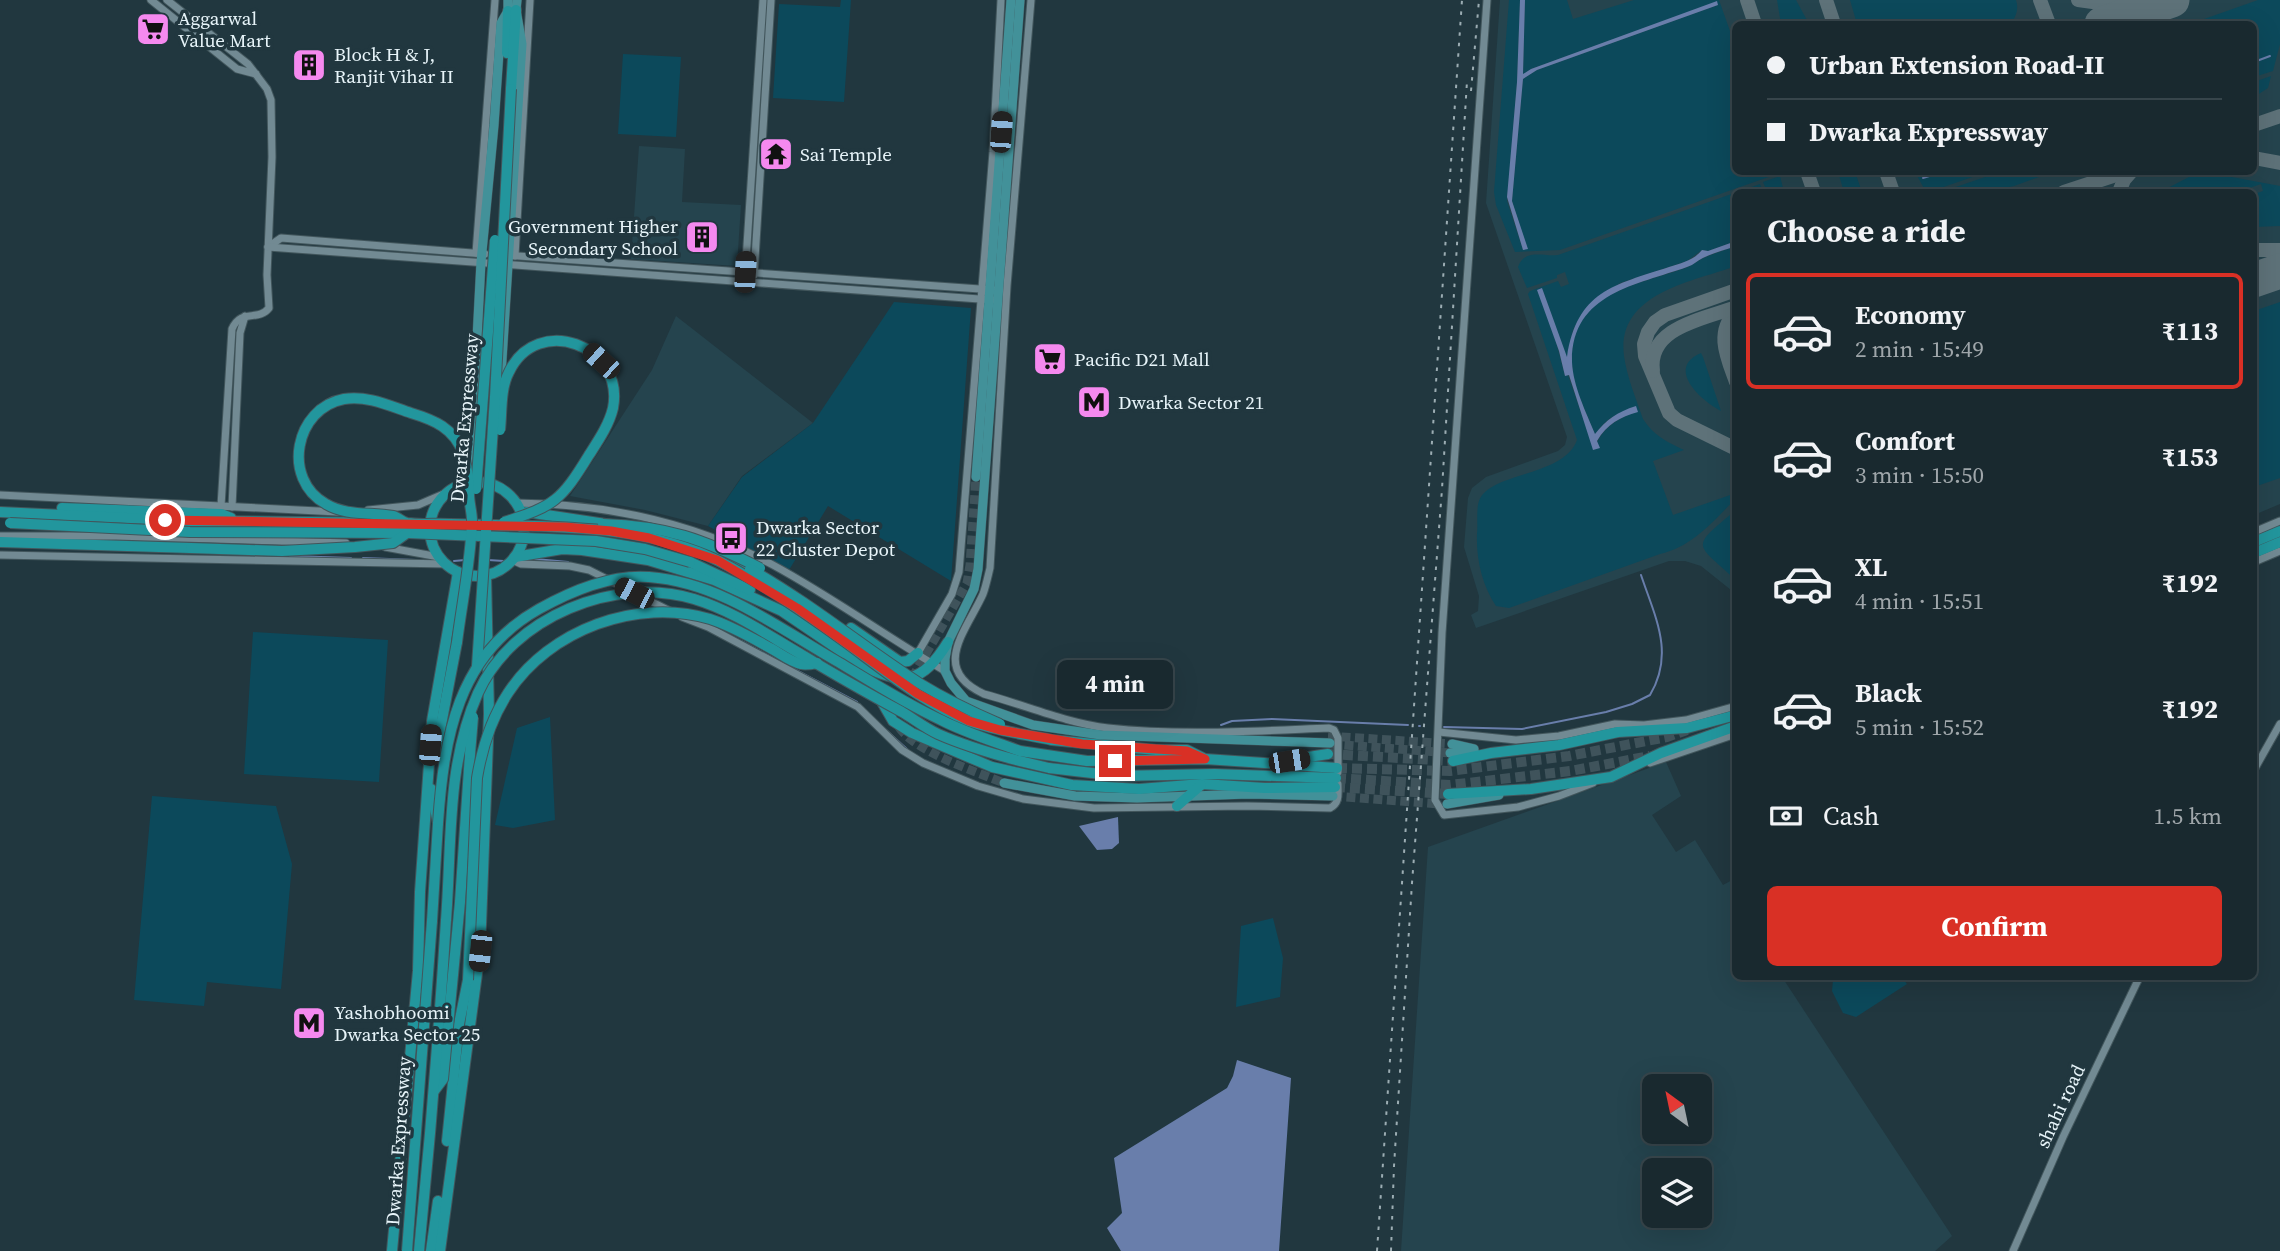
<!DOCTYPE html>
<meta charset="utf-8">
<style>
:root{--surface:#19292f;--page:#26353b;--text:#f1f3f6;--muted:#9fa6aa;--line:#37454b;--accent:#d93025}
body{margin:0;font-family:"Source Serif 4",serif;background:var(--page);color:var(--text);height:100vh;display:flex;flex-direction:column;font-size:26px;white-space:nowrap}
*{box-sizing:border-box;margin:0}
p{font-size:23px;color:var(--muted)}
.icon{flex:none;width:38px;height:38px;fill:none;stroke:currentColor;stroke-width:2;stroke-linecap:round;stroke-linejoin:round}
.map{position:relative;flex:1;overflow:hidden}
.details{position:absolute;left:1732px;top:189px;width:525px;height:791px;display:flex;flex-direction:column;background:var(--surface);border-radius:10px;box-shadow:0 7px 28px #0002,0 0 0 2px var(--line)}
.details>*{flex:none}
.banner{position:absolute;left:1732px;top:21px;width:525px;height:154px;border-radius:10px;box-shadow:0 7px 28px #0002,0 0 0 2px var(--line);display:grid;align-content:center;height:154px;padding:0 35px;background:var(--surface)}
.needle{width:46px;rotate:327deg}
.controls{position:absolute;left:1642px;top:1074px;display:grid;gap:14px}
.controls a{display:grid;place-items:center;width:70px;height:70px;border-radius:10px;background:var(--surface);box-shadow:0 7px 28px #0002,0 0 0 2px var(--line);font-size:35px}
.end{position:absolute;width:32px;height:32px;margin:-16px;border:9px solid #d93025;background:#fff;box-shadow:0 0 0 4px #fff}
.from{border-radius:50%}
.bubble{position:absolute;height:49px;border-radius:10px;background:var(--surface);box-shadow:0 7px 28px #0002,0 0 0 2px var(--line);font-size:23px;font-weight:700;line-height:49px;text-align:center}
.car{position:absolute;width:21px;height:42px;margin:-21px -10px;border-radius:9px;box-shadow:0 0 5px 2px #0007;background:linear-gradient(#222 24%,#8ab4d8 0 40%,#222 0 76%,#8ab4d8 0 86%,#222 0)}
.banner b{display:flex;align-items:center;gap:24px;height:66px;font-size:26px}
.banner b+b{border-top:2px solid var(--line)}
.banner i{width:18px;height:18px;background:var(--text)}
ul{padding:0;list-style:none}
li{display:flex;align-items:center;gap:21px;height:116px;margin:0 14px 10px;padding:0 21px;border:4px solid transparent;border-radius:10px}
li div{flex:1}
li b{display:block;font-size:26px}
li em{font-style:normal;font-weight:700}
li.on{border-color:var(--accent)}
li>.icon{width:63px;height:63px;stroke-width:1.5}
h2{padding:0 35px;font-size:32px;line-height:84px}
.pay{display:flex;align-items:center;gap:18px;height:77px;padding:0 35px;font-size:26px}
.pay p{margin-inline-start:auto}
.primary-button{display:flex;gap:14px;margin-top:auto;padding:14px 35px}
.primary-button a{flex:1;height:80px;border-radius:10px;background:var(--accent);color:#fff;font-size:28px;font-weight:700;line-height:80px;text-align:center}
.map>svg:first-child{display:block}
.built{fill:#25444e;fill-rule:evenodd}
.green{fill:#0c495b}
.water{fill:#697eab}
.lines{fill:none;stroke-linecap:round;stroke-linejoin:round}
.stream{stroke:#697eab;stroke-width:2}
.taxiway{stroke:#5e7279;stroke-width:14}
.runway{stroke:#5e7279;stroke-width:35}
.major-tunnel{stroke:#3f535b;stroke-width:9;stroke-dasharray:9 4.5;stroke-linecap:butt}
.highway-tunnel{stroke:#3f535b;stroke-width:10;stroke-dasharray:10 5;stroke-linecap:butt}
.minor-casing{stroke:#42565c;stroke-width:9}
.major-casing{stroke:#42565c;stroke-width:10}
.highway-casing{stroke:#42565c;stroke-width:12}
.minor{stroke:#728a93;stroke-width:7}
.major{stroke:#429199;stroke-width:9}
.highway{stroke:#22969d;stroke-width:10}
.rail{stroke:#9cadb3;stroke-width:2;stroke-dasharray:3.5 7;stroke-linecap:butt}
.highway-bridge-casing{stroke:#42565c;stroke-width:12;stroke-linecap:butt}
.highway-bridge{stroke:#22969d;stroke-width:10}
.route{stroke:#d93025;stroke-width:9}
.labels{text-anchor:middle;stroke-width:7;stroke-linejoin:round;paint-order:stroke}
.poi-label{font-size:19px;fill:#e7f4f9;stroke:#21373f;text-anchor:start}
.street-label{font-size:19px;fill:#e7f4f9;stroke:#21373f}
</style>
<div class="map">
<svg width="2280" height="1251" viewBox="0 0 2280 1251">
<rect width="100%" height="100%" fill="#21373f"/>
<!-- built -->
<g class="built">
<path d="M1500,0H2280V504L2254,515V192H1736V594L1701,566L1685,561H1669L1476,628L1471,615L1478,611L1479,596L1464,547L1468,498L1472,488L1486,477L1558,451L1565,445L1567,437L1486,203ZM1736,24H2254V172H1736Z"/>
<path d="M639,146L685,149L682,202L741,205L737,266L631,259Z"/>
<path d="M676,316L813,423L742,476L708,526L645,510L570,496L652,370Z"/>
<path d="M1666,762L1681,796L1652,815L1676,852L1695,840L1723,885L1736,878V976L1782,977L1952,1236L1935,1251H1401L1428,847ZM1654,1087H1699V1132H1654ZM1654,1171H1699V1216H1654Z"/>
</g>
<!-- green -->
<g class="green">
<path d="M841,0H851L844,102L773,98L779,4L840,7Z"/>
<path d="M1509,0H1520L1517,82L1507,201L1523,250L1527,248L1512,201L1523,79L1537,70L1718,5L1716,2L1531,69L1523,75L1525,0H1567L1573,19L1634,0H1719L1736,48V172L1780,173L1560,250L1515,252L1496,205L1494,192Z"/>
<path d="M1777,0H1796L1809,24H1781Z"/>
<path d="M1850,0H2016C2019,9 2016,16 2011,24H1857Z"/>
<path d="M2258,0H2280V44L2273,71L2254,77V24H2190Z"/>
<path d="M623,54L681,57L676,137L618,134Z"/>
<path d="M2271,76L2268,88L2254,97V82Z"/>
<path d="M1838,172H1855L1862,192H1844Z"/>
<path d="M1915,172H1987L1929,192H1926Z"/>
<path d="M2000,172H2053L2014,186L1985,192H1941Z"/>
<path d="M2203,174L2221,175L2280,186V226L2254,227V194L2263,191L2261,184C2242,191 2219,198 2199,190L2195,192H2160L2189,177Z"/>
<path d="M1780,176L1784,192H1767L1763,182Z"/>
<path d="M1760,184L1763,192H1736V241L1708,251L1702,250L1687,261L1620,283L1581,315L1573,330L1567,359L1542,288L1565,376L1568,375L1594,450C1602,427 1617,419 1638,411C1617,412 1607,417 1595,435C1587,413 1573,388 1572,364C1569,291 1637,286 1688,267C1694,264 1700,259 1706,257C1715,253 1726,250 1736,246V266C1692,282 1616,293 1624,356C1627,377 1636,399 1643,419C1653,435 1667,442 1684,450L1653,461L1673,515L1736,493V498C1714,521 1692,547 1660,554L1509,608L1496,606C1482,585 1476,559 1477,534C1478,524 1476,510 1479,501C1489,472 1564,477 1577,440L1528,294L1530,291L1558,281L1561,287L1569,284L1565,272L1557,275V278L1527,288L1518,267C1525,248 1543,257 1558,255Z"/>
<path d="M894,302L971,308L951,581L828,506L789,570L708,526L742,477L813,423Z"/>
<path d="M2280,302V478L2254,487V311Z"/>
<path d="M1701,353L1703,357L1721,411C1701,401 1665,368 1701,353Z"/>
<path d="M1736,510V580C1695,542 1689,549 1736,510Z"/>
<path d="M253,632L388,640L379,782L244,774Z"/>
<path d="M550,717L555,820L513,828L495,825L517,728Z"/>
<path d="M152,796L276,806L292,864L281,989L207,982L204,1006L134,1000Z"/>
<path d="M1273,918L1283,958L1280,997L1236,1007L1241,926Z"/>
<path d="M1838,976L1901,977L1907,984L1856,1017L1843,1013L1832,991L1833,980Z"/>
</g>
<!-- water -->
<g class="water">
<path d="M1520,0H1525L1523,74L1531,69L1717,1L1718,5L1537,70L1523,79L1512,201L1528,249L1523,250L1507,197L1517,82Z"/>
<path d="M1736,241V246C1726,250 1715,252 1705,257C1699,259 1694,265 1687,267C1637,285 1571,293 1572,362C1573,386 1586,412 1595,434C1606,420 1617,412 1636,406L1638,412C1620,417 1607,424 1597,441L1600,448L1593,450L1569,375L1565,376L1559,351L1537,290L1542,288L1567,357C1577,291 1614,285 1669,267C1682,263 1694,260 1702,250L1708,251Z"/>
<path d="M1118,817L1119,843L1112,849L1097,850L1079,826Z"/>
<path d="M1237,1060L1291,1078L1279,1251H1121L1107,1228L1122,1213L1114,1158L1227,1088L1233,1076Z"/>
</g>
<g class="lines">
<!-- stream -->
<g class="stream">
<path d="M2254,62L2270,56"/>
<path d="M1923,178L1942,172"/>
<path d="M290,556L351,558"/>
<path d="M363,558L416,560"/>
<path d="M535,559L568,562"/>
<path d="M488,560L504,561"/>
<path d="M454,561L465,560"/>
<path d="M741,641L857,702"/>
<path d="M1221,725L1232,721L1272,719L1408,725"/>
<path d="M1419,726H1420"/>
<path d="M1444,727L1522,729L1606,712L1632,704L1650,695C1675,653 1655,617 1641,575"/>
<path d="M886,730L908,750"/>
</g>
<!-- taxiway -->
<g class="taxiway">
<path d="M1747,0L1755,24"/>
<path d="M1826,0L1834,24"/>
<path d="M2040,0L2049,24"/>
<path d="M2078,0L2122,6L2169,0"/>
<path d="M2254,125L2280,116"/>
<path d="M2254,158L2280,163"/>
<path d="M1807,172L1814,192"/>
<path d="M1886,172L1893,192"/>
<path d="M2064,192L2125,172"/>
<path d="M2119,192L2124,180L2131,172"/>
<path d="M2254,250H2280"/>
<path d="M1736,290L1665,315L1655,322L1648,332L1644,344L1645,356L1669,413L1677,420L1736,449"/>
<path d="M1736,311C1715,333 1727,357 1736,382"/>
<path d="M1653,371C1647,327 1705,319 1736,307"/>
</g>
<!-- runway -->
<g class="runway">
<path d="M2102,24L2172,0"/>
<path d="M2254,280L2280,271"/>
</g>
<!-- major-tunnel -->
<g class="major-tunnel">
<path d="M912,678L967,583L970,565L976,477"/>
<path d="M899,727C915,752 977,772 1004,783"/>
<path d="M1328,736L1452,744"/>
<path d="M1331,744L1450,753"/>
<path d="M1333,796L1441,804"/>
</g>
<!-- highway-tunnel -->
<g class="highway-tunnel">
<path d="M1328,754L1453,761"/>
<path d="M1337,768L1450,771L1569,756L1667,737L1687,730"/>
<path d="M1336,778L1450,785L1570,771L1650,756"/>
<path d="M1335,787L1448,794"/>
</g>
<!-- minor casing -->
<g class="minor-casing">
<g id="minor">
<path d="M151,0L237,69L256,74"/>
<path d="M167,0L248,64L267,89L271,100L272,157L267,275L269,308C258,322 241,308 232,329L221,506"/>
<path d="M1031,0L1007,286L990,568C988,576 986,586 983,594C967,630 929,669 984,694C1025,705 1066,723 1108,728C1181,736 1256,731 1329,728L1334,730L1338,738V772"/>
<path d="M1487,0L1442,633L1435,800L1444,815L1518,807L1559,796L1593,783"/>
<path d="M268,247L281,238L485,254"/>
<path d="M268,247L993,300"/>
<path d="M476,253L495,0"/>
<path d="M503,255L994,290"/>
<path d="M515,256L530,0"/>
<path d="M754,275L771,0"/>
<path d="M745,276L763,0"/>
<path d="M0,495L338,512"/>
<path d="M517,503C606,504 695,523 773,565C832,597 887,637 945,671"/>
<path d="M232,507L240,333L245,316"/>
<path d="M368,510L418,505L446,493"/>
<path d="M2254,532L2280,521"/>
<path d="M0,536H116L346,543"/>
<path d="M385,547L439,557"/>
<path d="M0,555L446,564"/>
<path d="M512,560L521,564L570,566L589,570L672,612"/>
<path d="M2254,562L2280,551"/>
<path d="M682,617L708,627L858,707L902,750L923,763L978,786L1023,799L1094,808L1247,806L1330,808C1340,803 1338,794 1338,784"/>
<path d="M918,653L952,594L959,572L993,152L1001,0"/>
<path d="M1439,732L1516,740L1559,736L1615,724L1644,725L1686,720L1736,706"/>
<path d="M1650,763L1736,734"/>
<path d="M2254,770L2280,724"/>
<path d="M2013,1251L2063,1137L2140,976"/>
</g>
</g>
<!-- major casing -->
<g class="major-casing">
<g id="major">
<path d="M1020,0L978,569L974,589L948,642L945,659V671L951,683L966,701L1033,725L1101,735L1330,743"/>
<path d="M501,375L522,44L516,10L517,0"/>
<path d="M470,473L481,262L494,125L501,23L508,11V0"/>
<path d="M976,477L1011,0"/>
<path d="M1452,744L1474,749"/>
<path d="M1450,753H1475"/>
<path d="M1004,783L1075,796L1137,798L1248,794L1333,796"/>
<path d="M1447,804L1499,795"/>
</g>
</g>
<!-- highway casing -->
<g class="highway-casing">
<g id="highway">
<path d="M507,53L508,11"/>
<path d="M511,89L516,10"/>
<circle cx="477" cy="529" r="47"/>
<path d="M62,508L221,514L231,518"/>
<path d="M0,512L190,521L406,523"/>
<path d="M527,512L612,525"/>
<path d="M450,524L495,525"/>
<path d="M0,542L191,548"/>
<path d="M2254,542L2280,531"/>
<path d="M709,550L750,569"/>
<path d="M2254,553L2280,542"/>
<path d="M515,557L562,549L582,550L648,560L714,580L782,611L860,664L893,721L912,733L992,767L1072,785L1139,789L1202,784L1265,788L1335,787"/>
<path d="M690,562L750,590"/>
<path d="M851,628L900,662L908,661L918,653"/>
<path d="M861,665C904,686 922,684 948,642"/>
<path d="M1052,740L1156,750H1187L1203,758"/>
<path d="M1020,751L1087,761L1205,759L1337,768"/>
<path d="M435,756L457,642"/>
<path d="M1016,760L1049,768L1118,776L1214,774L1336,778"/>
<path d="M1289,760L1328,754"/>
<path d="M1453,761L1491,753L1559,745L1618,732L1687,728L1736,715"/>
<path d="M431,789L438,823L432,921"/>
<path d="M1448,794L1531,789L1611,777L1661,753L1736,726"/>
<path d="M1177,806L1201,785"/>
<path d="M460,902L470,754"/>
<path d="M447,1141L459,1024L468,980"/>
<path d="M392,1251L418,971L420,892L432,721L458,572"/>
<path d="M431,1251L438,1201"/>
<path d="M440,1251L480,951L489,714L486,575"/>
</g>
</g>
<!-- minor -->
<use href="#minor" class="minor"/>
<!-- major -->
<use href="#major" class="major"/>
<!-- highway -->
<use href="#highway" class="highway"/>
<!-- rail -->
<g class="rail">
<path d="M1471,91L1479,0"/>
<path d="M1377,1251L1462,0"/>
<path d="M1391,1251L1394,1166L1412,883L1442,489L1467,81"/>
</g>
<!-- highway-bridge casing -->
<g class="highway-bridge-casing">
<g id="highway-bridge">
<path d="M500,430C502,412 500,389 509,372C537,313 625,345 613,408C609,425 598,441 589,455C561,501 554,506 504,522"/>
<path d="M476,489L495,240"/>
<path d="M10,523L190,532L407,533L596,541L645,549L690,562"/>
<path d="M450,524C436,523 421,525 407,523C402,522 398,517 393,516C371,512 346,516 326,504C281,479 295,408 344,399C367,395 390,406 411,413C434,420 454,428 463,453C468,466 468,480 469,494C469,503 472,512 472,521C471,559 462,603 457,642"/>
<path d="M603,524C667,526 703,539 760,568"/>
<path d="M495,525C569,527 650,527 719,561C764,584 807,614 848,644C886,672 925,704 969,721C996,731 1024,734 1052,740"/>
<path d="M191,548L282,551L355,547L393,543L407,533"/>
<path d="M750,569C810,603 862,646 919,683C945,699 972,712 1000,724"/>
<path d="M477,666L495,397L511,89"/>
<path d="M470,754L473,717"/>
<path d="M438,823C444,738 457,655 539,609C571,591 611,574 649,577C720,582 780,629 840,663C873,683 906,704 941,720C966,733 993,741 1020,751"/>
<path d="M468,980L477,778C482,748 491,719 508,693C549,630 637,597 710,619C732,626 752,638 772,649C781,654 791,662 801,664C805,665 812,664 817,663"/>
<path d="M434,1091L443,1079L460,902"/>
<path d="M407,1251L432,921"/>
<path d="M419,1251C430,1141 439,1031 446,920C452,844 446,765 478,693C512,617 615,575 694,599C734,611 769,636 804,656C837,676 869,694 902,712C914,719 925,728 938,734C963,745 990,753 1016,760"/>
</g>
</g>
<!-- highway-bridge -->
<use href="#highway-bridge" class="highway-bridge"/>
</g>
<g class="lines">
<!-- route -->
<path class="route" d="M165,520L565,527L611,531L649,538L717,560L797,608L918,694L969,721L1000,730L1082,744L1187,751L1205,759L1115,761"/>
</g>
<!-- icons -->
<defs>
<g id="supermarket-square" transform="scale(1.75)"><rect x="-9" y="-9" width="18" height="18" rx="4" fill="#f589ef" stroke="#21373f"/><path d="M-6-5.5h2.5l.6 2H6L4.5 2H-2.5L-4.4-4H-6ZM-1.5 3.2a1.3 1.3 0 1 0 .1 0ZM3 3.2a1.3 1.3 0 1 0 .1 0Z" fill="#111"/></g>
<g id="building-square" transform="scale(1.75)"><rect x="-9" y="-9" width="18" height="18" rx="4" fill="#f589ef" stroke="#21373f"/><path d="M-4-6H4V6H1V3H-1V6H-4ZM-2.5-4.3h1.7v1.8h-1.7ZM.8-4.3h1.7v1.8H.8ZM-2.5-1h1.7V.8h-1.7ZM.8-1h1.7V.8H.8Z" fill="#111"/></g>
<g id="temple-square" transform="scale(1.75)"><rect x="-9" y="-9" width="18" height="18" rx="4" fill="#f589ef" stroke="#21373f"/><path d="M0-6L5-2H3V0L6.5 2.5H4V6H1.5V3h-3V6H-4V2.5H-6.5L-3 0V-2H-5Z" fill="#111"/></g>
<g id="metro-square" transform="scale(1.75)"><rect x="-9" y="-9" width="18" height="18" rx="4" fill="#f589ef" stroke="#21373f"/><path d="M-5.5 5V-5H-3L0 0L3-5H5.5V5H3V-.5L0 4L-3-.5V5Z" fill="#111"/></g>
<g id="bus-square" transform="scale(1.75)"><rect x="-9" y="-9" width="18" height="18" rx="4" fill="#f589ef" stroke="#21373f"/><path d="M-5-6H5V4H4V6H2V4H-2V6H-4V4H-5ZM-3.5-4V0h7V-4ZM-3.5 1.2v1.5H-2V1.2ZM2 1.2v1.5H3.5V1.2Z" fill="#111"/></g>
</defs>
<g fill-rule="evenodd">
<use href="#supermarket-square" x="153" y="29"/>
<use href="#building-square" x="309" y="65"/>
<use href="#temple-square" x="776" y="154"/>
<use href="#building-square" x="702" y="237"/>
<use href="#supermarket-square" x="1050" y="359"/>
<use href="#metro-square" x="1094" y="402"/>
<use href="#bus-square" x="731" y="538"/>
<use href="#metro-square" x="309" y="1023"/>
</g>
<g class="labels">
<!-- poi labels -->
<g class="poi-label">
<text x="178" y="25">Aggarwal<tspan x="178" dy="22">Value Mart</tspan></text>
<text x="334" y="61">Block H &amp; J,<tspan x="334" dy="22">Ranjit Vihar II</tspan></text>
<text x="800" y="161">Sai Temple</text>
<text x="678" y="233" text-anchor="end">Government Higher<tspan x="678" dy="22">Secondary School</tspan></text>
<text x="1074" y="366">Pacific D21 Mall</text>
<text x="1118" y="409">Dwarka Sector 21</text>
<text x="756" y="534">Dwarka Sector<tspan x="756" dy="22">22 Cluster Depot</tspan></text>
<text x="334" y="1019">Yashobhoomi<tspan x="334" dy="22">Dwarka Sector 25</tspan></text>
</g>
<!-- street labels -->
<g class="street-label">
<text transform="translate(464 418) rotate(-85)" y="7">Dwarka Expressway</text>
<text transform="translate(2060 1106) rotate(-65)" y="7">shahi road</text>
<text transform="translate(398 1141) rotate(-86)" y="7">Dwarka Expressway</text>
</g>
</g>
</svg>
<div class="controls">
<a><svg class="needle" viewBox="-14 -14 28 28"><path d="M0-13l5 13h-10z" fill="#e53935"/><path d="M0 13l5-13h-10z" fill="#9fa6aa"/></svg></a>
<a><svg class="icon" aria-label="layers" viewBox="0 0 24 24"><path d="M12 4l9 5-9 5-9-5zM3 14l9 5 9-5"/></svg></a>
</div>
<i class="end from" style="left:165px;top:520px"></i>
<i class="end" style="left:1115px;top:761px"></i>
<div class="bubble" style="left:1057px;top:660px;width:116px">4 min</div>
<i class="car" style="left:1001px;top:132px;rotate:4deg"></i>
<i class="car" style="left:745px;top:272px;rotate:3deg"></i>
<i class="car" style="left:601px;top:361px;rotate:312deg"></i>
<i class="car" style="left:634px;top:593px;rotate:297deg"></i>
<i class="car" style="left:430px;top:745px;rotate:4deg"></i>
<i class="car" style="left:1289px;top:761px;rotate:81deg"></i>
<i class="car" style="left:480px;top:951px;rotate:186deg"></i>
<div class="banner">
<b><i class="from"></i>Urban Extension Road-II</b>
<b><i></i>Dwarka Expressway</b>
</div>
<section class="details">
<h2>Choose a ride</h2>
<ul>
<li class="on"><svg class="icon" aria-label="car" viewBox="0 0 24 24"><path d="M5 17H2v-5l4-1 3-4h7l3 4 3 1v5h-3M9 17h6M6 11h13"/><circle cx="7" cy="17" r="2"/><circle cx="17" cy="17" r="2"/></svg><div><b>Economy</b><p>2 min · 15:49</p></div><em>₹113</em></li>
<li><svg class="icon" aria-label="car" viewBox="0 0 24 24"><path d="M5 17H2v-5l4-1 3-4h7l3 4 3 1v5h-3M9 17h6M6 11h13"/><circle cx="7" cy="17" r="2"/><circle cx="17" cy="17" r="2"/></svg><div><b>Comfort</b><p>3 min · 15:50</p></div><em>₹153</em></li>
<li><svg class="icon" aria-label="car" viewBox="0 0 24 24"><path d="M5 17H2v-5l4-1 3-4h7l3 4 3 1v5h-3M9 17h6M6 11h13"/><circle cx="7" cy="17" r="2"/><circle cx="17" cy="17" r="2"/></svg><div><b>XL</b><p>4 min · 15:51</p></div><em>₹192</em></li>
<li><svg class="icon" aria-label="car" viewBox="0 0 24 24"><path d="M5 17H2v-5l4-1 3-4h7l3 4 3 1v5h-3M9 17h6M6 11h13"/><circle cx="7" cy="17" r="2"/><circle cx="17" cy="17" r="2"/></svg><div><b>Black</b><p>5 min · 15:52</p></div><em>₹192</em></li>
</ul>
<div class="pay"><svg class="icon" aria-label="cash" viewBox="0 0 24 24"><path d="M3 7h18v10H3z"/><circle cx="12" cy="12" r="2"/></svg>Cash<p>1.5 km</p></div>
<div class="primary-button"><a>Confirm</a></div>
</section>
</div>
